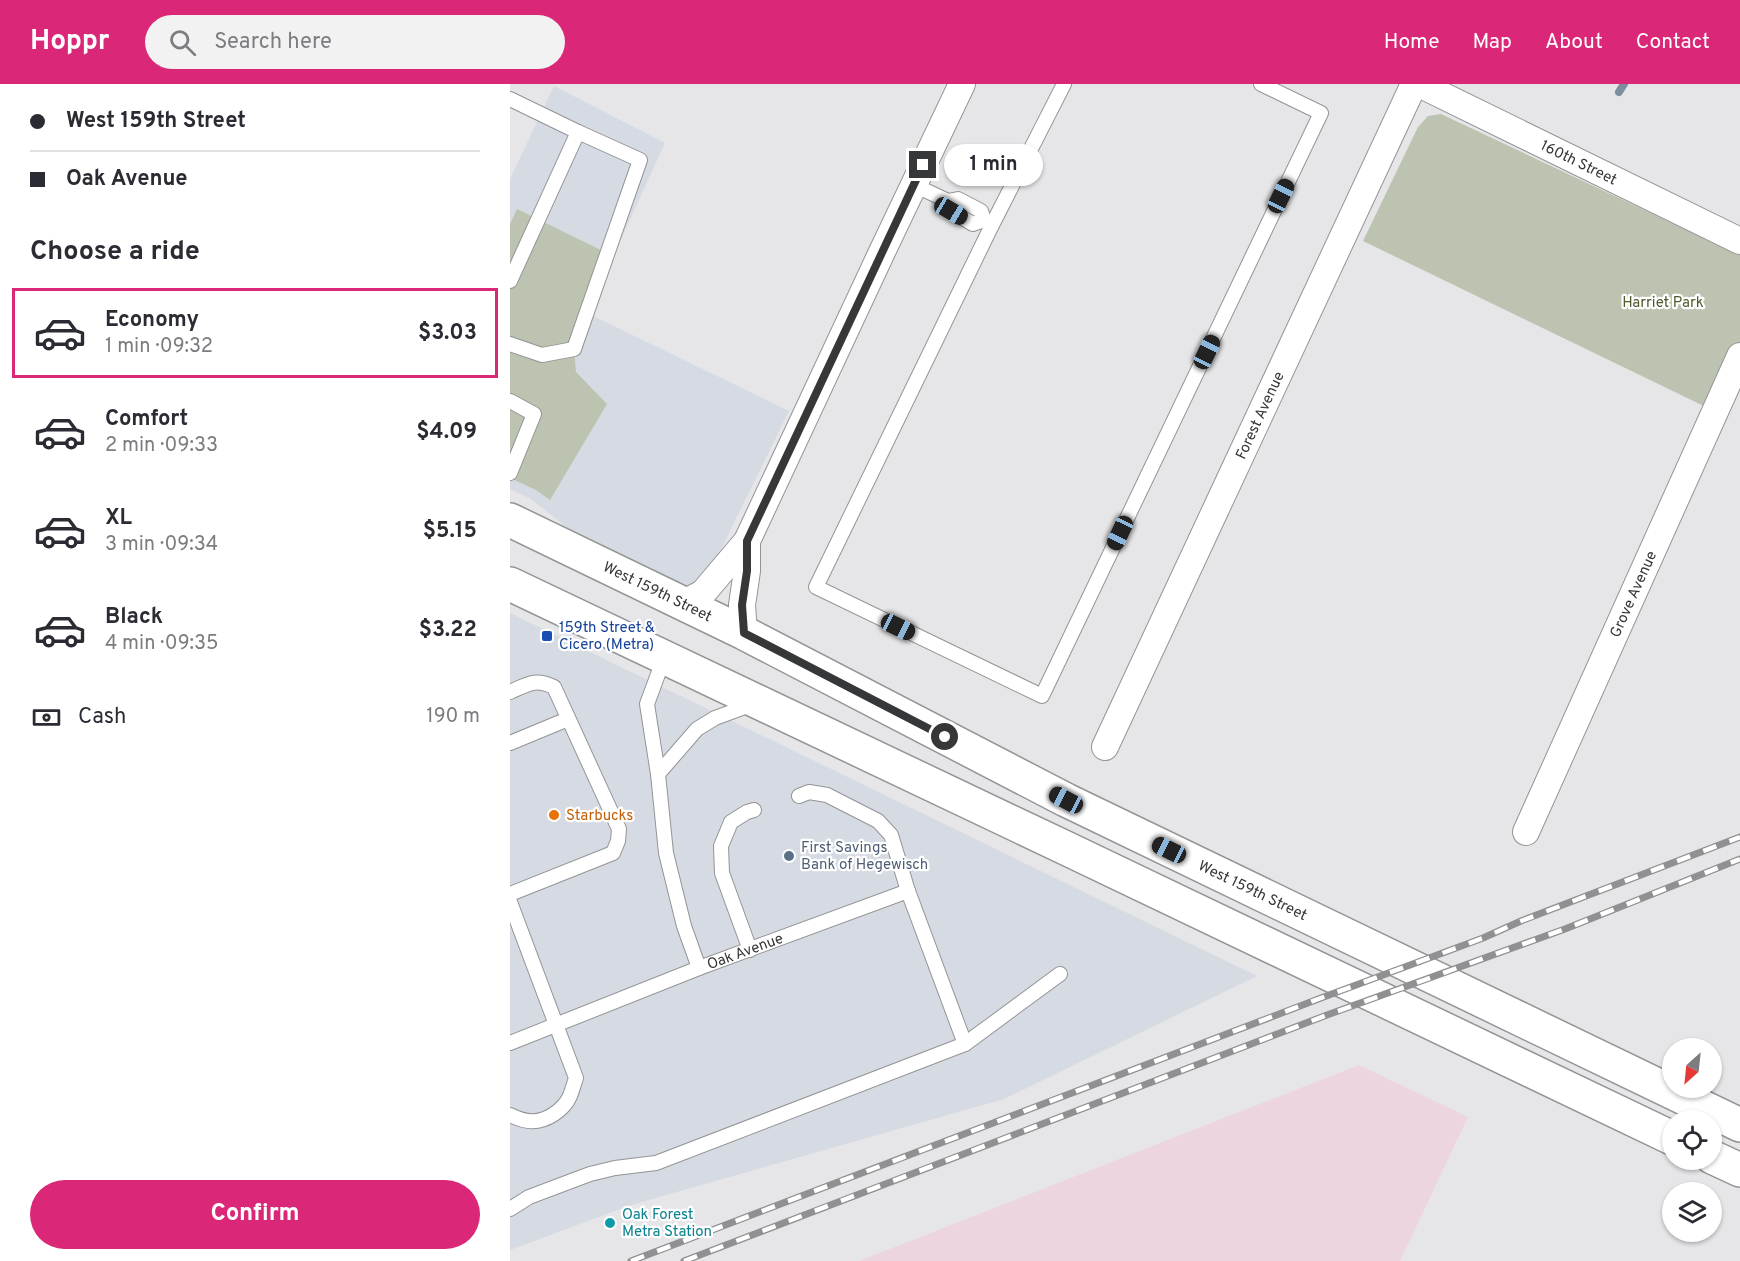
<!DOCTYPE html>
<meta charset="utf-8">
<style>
:root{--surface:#fff;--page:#f2f2f3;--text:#2b2b33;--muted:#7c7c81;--line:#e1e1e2;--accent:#db2777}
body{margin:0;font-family:Overpass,sans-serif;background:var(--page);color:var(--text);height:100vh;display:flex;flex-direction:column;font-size:22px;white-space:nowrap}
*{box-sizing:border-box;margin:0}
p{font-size:20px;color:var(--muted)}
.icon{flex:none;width:33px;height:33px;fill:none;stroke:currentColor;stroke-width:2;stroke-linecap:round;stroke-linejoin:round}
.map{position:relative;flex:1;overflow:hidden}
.details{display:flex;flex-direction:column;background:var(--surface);width:510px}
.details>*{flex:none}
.hud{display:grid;align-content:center;height:132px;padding:0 30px;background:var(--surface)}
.needle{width:39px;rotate:207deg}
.fabs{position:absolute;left:1152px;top:954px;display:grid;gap:12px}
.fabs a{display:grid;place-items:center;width:60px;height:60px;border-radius:50%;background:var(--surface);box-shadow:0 2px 4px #0004;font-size:30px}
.end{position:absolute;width:27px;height:27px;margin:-14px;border:8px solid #363738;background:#fff;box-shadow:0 0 0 3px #fff}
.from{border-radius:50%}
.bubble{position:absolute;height:42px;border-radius:21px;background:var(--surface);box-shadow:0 2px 4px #0004;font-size:20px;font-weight:700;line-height:42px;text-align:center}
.car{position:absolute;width:18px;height:36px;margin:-18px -9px;border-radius:8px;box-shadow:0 0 4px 2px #0007;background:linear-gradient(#222 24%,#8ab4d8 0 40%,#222 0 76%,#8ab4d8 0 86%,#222 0)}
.hud b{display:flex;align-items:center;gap:21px;height:57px;font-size:22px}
.hud b+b{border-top:2px solid var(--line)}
.hud i{width:15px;height:15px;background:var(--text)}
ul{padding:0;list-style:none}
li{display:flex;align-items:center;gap:18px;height:90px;margin:0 12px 9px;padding:0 18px;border:3px solid transparent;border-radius:0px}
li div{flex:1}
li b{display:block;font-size:22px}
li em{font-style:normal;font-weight:700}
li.selected{border-color:var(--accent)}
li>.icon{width:54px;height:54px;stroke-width:1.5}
h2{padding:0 30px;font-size:27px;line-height:72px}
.pay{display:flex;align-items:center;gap:15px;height:66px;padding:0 30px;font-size:22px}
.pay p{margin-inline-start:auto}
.action{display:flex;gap:12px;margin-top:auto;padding:12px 30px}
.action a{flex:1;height:69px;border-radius:36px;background:var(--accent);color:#fff;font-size:24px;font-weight:700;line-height:69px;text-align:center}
header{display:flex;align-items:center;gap:36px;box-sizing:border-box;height:84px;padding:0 30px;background:var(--accent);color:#fff}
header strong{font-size:28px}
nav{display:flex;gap:33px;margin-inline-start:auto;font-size:21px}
.search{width:420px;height:54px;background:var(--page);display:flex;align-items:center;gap:15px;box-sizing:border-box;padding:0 21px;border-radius:33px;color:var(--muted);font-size:22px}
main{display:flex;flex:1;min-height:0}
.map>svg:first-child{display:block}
.built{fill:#d6dae3}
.industrial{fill:#ecd5e1}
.green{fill:#bdc3b1}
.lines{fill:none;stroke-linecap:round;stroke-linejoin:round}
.stream{stroke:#7d8f9e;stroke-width:8}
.service-casing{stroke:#939495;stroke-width:16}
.minor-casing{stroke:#939495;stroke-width:28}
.primary-casing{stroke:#939495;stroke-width:36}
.service{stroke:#fff;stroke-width:14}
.minor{stroke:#fff;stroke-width:26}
.primary{stroke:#fff;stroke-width:33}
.rail-casing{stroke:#909092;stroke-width:7}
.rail{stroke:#fff;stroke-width:4.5;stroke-dasharray:14;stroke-linecap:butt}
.route{stroke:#363738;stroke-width:8}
.transit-dot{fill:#1a4fb4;stroke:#fff;stroke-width:2}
.food-dot{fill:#e8710a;stroke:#fff;stroke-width:2}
.service-dot{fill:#5c6f8a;stroke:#fff;stroke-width:2}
.culture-dot{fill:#0f9aa8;stroke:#fff;stroke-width:2}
.labels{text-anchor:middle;stroke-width:4.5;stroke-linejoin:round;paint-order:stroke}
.street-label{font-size:15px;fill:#363738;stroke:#fff}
.park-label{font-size:15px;fill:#4f5b2c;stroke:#fff}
.transit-label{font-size:15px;fill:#164399;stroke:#fff;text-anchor:start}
.food-label{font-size:15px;fill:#c56008;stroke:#fff;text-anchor:start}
.service-label{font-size:15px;fill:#4e5e75;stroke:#fff;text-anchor:start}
.culture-label{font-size:15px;fill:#0d838f;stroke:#fff;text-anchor:start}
</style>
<header>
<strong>Hoppr</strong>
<div class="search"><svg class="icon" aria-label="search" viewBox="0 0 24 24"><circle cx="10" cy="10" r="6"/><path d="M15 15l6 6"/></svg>Search here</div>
<nav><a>Home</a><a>Map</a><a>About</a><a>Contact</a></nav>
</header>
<main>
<section class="details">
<div class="hud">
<b><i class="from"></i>West 159th Street</b>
<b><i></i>Oak Avenue</b>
</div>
<h2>Choose a ride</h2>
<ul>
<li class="selected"><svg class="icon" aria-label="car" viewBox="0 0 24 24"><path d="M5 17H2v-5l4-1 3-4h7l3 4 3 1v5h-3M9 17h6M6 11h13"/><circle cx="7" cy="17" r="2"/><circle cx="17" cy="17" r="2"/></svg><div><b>Economy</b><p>1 min · 09:32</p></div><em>$3.03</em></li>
<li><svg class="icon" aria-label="car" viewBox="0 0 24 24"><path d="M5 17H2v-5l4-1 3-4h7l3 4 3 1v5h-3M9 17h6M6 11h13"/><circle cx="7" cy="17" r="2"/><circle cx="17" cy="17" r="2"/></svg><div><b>Comfort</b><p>2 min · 09:33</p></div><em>$4.09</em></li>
<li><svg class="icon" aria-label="car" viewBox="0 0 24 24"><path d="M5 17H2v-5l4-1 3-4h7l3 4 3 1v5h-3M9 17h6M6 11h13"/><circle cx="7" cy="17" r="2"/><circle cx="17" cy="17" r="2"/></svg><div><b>XL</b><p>3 min · 09:34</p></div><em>$5.15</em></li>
<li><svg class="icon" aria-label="car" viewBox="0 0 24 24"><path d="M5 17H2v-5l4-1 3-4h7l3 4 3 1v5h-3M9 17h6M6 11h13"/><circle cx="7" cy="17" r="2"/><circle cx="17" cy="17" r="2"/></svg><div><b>Black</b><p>4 min · 09:35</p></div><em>$3.22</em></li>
</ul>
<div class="pay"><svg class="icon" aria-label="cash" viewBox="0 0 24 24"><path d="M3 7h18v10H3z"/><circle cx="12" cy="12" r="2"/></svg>Cash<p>190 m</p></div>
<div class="action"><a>Confirm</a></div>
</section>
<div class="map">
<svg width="1230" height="1177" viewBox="0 0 1230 1177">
<rect width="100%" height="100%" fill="#e6e6e8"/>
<!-- built -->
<g class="built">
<path d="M44,2L155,59L77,229L279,327L189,510L64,449L21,415L0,405V95Z"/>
<path d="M0,529L747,892L494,1015L121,1121L0,1166Z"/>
</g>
<!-- industrial -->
<path class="industrial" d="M849,981L958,1033L890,1177H349Z"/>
<!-- green -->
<g class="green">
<path d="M931,30L1230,171V259L1200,325L853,157L908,43L918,32Z"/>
<path d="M7,125L103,172L64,265L66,288L97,320L40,416L26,406L0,394V140Z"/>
</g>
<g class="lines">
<!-- stream -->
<path class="stream" d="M1109,8L1114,0"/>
<!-- service casing -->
<g class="service-casing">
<g id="service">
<path d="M0,15L68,48L0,197"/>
<path d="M404,101L438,117L448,115L471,127L474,136L463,140L441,127L438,117"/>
<path d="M474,136L482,141L306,503L532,612L811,29L751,0"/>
<path d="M482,141L554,0"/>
<path d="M0,260L32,271L64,265L130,76L68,48"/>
<path d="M0,317L24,330L0,389"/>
<path id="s1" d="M154,574L137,620L148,690L156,769L174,842L189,884L398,807"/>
<path d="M0,608C18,600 25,594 44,603L109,745L108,757L103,769L0,810"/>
<path d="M0,659L58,635"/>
<path d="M148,690L187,645L205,634L243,620"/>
<path d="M289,712L299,708L317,711L368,737L381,751L398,807L455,960"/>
<path d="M0,818L66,994C64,1000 62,1007 60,1012C57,1019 50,1026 44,1030C29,1040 16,1039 0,1031"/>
<path d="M240,866L212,789L211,762L221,738L237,728L244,726"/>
<path d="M0,959L189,884"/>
<path d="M0,1125L19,1113L80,1090L105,1084L146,1079L455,960L550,890"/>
</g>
</g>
<!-- minor casing -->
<g class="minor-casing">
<g id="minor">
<path id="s2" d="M909,0L1230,157"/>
<path d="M174,519L193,509L237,457L371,170L452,0"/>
<path d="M234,549L232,521L237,487V457"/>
<path id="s3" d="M595,663L904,0"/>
<path id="s4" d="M1016,748L1230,272"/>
</g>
</g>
<!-- primary casing -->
<g class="primary-casing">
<g id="primary">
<path id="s5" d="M0,436L234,549L556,716L1230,1041"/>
<path d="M0,500C387,685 776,867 1162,1054"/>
<path d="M1202,1073L1230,1086"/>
</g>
</g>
<!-- service -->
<use href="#service" class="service"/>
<!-- minor -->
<use href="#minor" class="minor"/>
<!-- primary -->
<use href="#primary" class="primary"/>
<!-- rail casing -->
<g class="rail-casing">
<g id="rail">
<path d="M121,1177L811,914L973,854L1011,837L1230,753"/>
<path d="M174,1177L817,931L1055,845L1230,775"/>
</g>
</g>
<!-- rail -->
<use href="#rail" class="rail"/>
</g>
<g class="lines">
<!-- route -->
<path class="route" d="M413,81L237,457V487L232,521L234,549L435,653"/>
</g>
<!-- markers -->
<rect class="transit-dot" x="31" y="546" width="12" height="12" rx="3"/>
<circle class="food-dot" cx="44" cy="731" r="6"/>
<circle class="service-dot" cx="279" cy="772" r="6"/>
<circle class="culture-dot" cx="100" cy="1139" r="6"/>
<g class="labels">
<!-- street labels -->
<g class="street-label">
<text dy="5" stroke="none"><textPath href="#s2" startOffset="178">160th Street</textPath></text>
<text dy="5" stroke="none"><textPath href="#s3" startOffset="366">Forest Avenue</textPath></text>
<text dy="5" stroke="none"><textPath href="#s5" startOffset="164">West 159th Street</textPath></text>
<text dy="5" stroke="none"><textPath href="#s4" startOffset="261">Grove Avenue</textPath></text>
<text dy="5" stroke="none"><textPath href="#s5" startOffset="830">West 159th Street</textPath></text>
<text dy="5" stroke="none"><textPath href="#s1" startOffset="368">Oak Avenue</textPath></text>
</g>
<!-- park labels -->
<g class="park-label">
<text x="1153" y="223">Harriet Park</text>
</g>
<!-- transit labels -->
<g class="transit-label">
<text x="49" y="548">159th Street &amp;<tspan x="49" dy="17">Cicero (Metra)</tspan></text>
</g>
<!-- food labels -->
<g class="food-label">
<text x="56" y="736">Starbucks</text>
</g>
<!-- service labels -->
<g class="service-label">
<text x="291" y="768">First Savings<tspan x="291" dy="17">Bank of Hegewisch</tspan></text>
</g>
<!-- culture labels -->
<g class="culture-label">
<text x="112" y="1135">Oak Forest<tspan x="112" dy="17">Metra Station</tspan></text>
</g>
</g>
</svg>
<div class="fabs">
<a><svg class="needle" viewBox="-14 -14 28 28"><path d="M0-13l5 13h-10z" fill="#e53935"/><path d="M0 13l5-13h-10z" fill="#7c7c81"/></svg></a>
<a><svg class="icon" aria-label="locate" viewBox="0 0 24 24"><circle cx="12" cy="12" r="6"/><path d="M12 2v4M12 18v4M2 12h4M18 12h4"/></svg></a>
<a><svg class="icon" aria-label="layers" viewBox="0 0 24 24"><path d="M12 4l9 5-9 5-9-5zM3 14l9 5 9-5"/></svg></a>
</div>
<i class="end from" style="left:435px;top:653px"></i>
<i class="end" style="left:413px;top:81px"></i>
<div class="bubble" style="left:434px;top:60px;width:99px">1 min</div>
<i class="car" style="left:771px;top:112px;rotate:26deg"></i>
<i class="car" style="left:441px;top:127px;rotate:121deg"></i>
<i class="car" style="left:697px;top:268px;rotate:26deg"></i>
<i class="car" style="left:610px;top:449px;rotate:205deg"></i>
<i class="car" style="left:388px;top:543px;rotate:116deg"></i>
<i class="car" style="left:556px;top:716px;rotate:298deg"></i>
<i class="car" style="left:659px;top:766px;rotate:296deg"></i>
</div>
</main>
